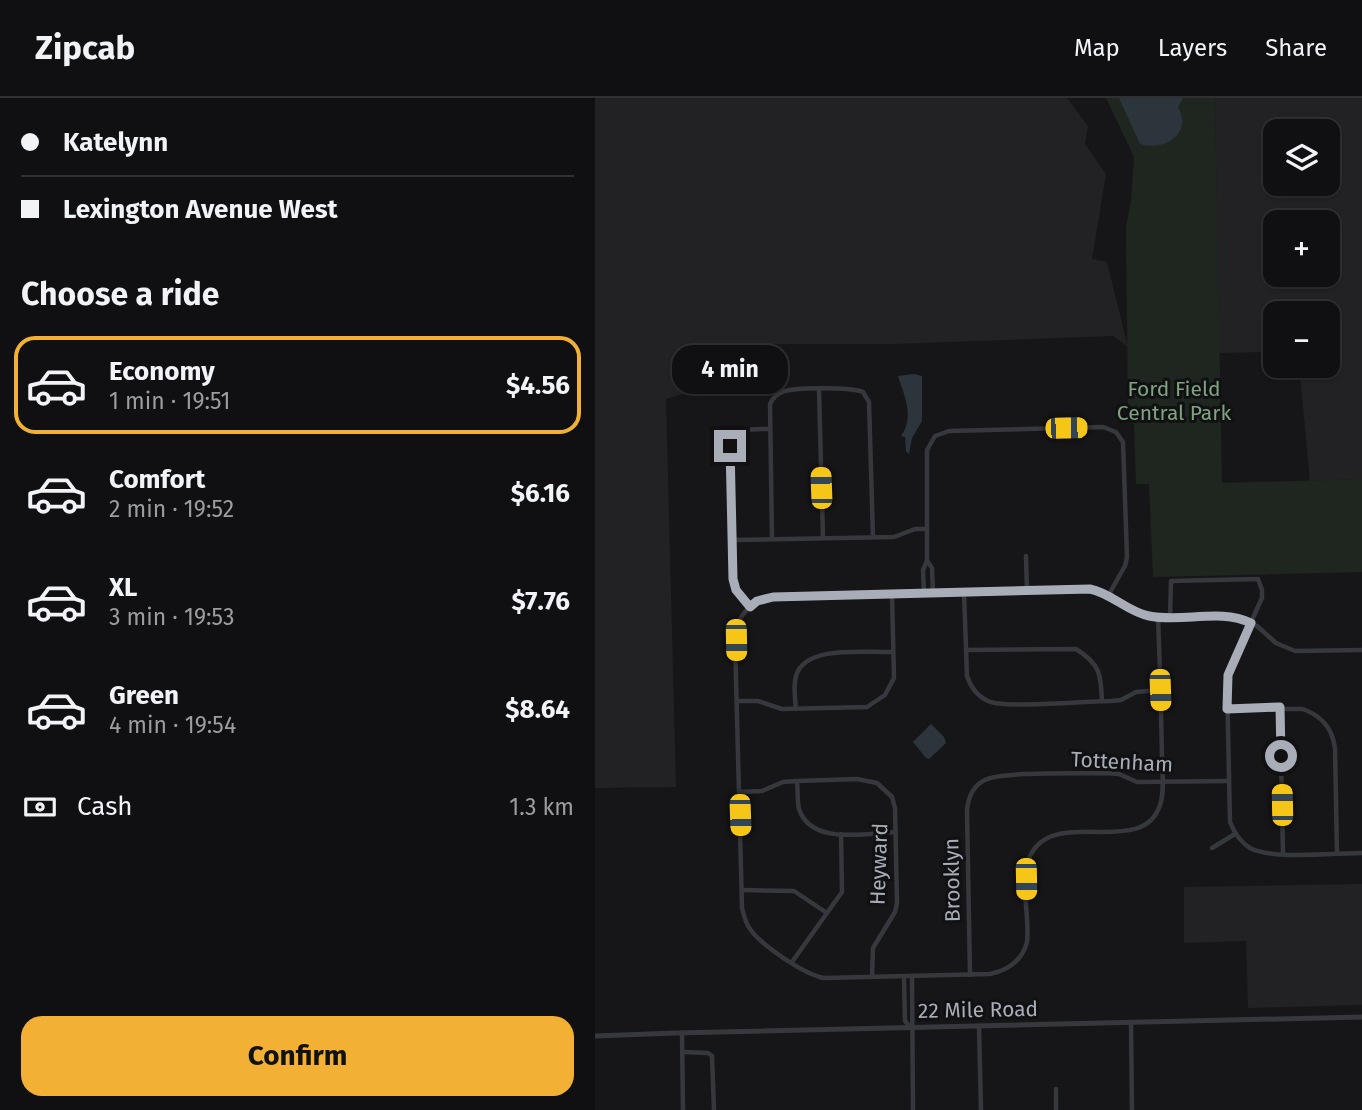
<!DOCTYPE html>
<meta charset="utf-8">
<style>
:root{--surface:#101012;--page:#1e1e20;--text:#f1f3f6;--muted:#9c9d9f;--line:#303032;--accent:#f2b134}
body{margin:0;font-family:"Fira Sans",sans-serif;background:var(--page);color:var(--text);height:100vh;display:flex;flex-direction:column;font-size:26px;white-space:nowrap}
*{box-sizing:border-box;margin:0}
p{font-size:23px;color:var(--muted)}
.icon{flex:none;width:38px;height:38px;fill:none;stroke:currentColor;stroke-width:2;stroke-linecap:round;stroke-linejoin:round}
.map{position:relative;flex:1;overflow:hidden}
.sheet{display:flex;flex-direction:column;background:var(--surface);width:595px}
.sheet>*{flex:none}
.hud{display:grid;align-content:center;height:154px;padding:0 21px;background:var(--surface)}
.fabs{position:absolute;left:668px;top:21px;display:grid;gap:14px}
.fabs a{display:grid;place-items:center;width:77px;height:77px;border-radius:14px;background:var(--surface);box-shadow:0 2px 5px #0004,0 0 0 2px var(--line);font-size:35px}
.end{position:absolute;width:32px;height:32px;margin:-16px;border:9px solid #a8adb8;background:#111;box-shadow:0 0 0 4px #111}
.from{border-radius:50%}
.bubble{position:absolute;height:49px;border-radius:21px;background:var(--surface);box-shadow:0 2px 5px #0004,0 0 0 2px var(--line);font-size:23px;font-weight:700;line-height:49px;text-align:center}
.car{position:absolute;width:21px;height:42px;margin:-21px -10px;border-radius:9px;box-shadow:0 0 5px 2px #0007;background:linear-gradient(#f5c518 24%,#345 0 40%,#f5c518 0 76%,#345 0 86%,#f5c518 0)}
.hud b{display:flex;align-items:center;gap:24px;height:66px;font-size:26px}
.hud b+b{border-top:2px solid var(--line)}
.hud i{width:18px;height:18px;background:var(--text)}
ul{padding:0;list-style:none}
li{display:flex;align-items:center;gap:21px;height:98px;margin:0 14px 10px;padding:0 7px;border:4px solid transparent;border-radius:21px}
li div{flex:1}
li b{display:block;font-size:26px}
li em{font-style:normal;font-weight:700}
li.active{border-color:var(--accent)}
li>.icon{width:63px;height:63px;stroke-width:1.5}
h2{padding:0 21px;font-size:32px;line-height:84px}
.pay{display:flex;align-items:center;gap:18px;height:77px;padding:0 21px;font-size:26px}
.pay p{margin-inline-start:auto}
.primary-button{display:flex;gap:14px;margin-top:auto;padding:14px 21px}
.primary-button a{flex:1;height:80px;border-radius:21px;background:var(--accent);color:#111;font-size:28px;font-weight:700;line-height:80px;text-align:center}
header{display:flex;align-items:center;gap:42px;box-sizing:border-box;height:98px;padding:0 35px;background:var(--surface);border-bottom:2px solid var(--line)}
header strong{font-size:33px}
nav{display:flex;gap:38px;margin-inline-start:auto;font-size:24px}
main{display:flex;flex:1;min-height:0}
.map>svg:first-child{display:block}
.built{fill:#222225;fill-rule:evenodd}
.green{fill:#1e261f}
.water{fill:#2c353c}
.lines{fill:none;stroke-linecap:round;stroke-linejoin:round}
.minor{stroke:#37383d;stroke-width:4.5}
.tertiary{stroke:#37383d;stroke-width:5}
.route{stroke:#a8adb8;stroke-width:9}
.labels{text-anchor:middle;stroke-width:6;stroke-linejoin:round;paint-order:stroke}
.park-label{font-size:21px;fill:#7fa381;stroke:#111113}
.street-label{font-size:21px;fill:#a8adb8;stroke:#111113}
</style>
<header>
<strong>Zipcab</strong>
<nav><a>Map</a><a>Layers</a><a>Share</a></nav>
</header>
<main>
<section class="sheet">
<div class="hud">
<b><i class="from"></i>Katelynn</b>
<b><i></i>Lexington Avenue West</b>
</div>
<h2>Choose a ride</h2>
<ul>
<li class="active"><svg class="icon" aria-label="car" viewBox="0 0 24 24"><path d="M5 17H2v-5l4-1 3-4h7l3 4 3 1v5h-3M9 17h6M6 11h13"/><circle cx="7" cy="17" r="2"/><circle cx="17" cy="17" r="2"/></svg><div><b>Economy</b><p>1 min · 19:51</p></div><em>$4.56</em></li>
<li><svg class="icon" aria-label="car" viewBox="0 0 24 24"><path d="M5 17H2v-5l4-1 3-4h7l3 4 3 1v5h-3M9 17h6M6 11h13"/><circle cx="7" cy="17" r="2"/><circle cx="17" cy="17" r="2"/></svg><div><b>Comfort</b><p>2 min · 19:52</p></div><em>$6.16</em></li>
<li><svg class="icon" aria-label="car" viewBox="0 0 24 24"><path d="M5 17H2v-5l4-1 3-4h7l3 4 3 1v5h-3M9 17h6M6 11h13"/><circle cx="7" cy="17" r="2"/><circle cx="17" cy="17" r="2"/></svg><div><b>XL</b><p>3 min · 19:53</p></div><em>$7.76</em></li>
<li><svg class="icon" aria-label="car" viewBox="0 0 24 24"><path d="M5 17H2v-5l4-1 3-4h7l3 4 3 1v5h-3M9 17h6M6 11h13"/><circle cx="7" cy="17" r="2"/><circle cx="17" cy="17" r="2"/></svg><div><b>Green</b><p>4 min · 19:54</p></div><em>$8.64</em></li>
</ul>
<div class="pay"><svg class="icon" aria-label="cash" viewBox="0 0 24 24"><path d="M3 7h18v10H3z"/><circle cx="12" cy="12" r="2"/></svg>Cash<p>1.3 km</p></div>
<div class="primary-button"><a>Confirm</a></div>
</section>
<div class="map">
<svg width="767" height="1012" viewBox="0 0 767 1012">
<rect width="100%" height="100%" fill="#161618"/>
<!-- built -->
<g class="built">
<path d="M0,0H472L493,28L490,46L511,76L497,161L512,164L533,249L518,238L298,246H145L146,290L92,291L91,295L71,301L81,689L0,690Z"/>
<path d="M620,0H767V381L715,383L704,268H733V215H681V254L624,255ZM681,33H733V86H681ZM681,124H733V177H681Z"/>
<path d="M767,786V907L653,910L651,843L589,845V789Z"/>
</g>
<!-- green -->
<path class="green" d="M511,0H620L627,385L767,381V474L558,479L554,386H541L539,327L533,319L531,129L536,102L539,59Z"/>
<!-- water -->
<g class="water">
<path d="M524,0H588L583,9C598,35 570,54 545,46Z"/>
<path d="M319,276L327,278V323L317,340L314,356L311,353L310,339L306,338C320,319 309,297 303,278Z"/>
<path d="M336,626L349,639L351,645L334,661L331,660L318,644Z"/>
</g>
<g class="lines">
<!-- minor -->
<g class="minor">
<path d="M224,292L228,440"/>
<path d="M177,441L175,306C178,300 181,296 187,294C198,289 257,289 268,294L274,304L278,439"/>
<path d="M137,442L299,439L320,431H332"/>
<path d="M431,458L432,493"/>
<path d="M333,464L337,470L338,495"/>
<path d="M329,495L328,472L332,463V352L340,338L354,333L508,329L521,334L528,344L532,459L530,468L513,498"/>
<path d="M369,495L372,578C376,590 382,598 393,603C410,611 492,603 516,603L526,602L541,594L565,592"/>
<path d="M155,509L141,492L138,481L135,348C140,329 157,331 174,331"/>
<path d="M563,519C565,566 566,612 567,659C567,674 570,693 565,707C547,763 453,704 433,763C425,788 435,818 432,844C427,863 414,872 395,876L229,880C210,877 166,847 155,831C150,824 149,817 147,810L140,542C141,517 157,500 183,498L495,491L513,498L552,518L641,520L662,528L681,545L700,553L767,552"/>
<path d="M575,519L576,483L663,481L667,492V500L637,566L632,584L635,724C639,734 645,744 655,750C677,762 740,755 767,755"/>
<path d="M371,552L481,551C505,566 506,576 507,603"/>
<path d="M142,603H163L187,611L272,609L290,597L299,580L297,496"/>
<path d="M685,609L688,756"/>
<path d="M201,611C200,600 198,588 201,578C210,546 272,555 298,554"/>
<path d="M632,611H708C726,618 737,629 740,650L742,755"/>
<path d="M202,683C203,692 202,702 204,711C216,748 272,735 301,734"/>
<path d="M144,694L167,693L188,684L202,683L262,681L282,685L297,699L300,710L302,805L300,814L278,850L277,879"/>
<path d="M617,750L640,736"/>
<path d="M147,792L199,793L232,815"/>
<path d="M197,864L247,794L246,736"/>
<path d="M375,877L372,713C373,700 377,688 390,682C408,673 486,676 510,675L524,676L542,684L633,683"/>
<path d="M317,878L318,1012"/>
<path d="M309,879L310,923L315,929"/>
<path d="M536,924L537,1012"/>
<path d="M384,928L386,1012"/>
<path d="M87,935L88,1012"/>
<path d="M87,954L113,955L117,958L119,1012"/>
<path d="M461,991V1012"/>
</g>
<!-- tertiary -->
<path class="tertiary" d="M0,938L81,935L767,919"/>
</g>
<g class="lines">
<!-- route -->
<path class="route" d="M135,348L138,481L141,492L155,509L162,503L178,499L495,491C516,495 533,514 554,518C587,525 625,510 656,525L633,577L632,611L685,609L686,658"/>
</g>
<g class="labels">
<!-- park labels -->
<g class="park-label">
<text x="579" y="298">Ford Field<tspan x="579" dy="24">Central Park</tspan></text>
</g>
<!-- street labels -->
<g class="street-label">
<text transform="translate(527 664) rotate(3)" y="7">Tottenham</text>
<text transform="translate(284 766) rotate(-88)" y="7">Heyward</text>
<text transform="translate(357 782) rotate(-91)" y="7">Brooklyn</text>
<text transform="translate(383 912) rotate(-1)" y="7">22 Mile Road</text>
</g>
</g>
</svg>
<div class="fabs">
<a><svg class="icon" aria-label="layers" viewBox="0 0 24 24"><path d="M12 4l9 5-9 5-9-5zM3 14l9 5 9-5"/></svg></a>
<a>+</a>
<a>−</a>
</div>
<i class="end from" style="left:686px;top:658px"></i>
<i class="end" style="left:135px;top:348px"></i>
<div class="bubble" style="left:77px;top:247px;width:116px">4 min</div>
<i class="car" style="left:471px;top:330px;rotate:89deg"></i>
<i class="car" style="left:226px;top:390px;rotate:358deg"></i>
<i class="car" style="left:141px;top:542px;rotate:179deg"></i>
<i class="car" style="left:565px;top:592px;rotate:178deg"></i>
<i class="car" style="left:687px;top:707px;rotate:359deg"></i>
<i class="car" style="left:145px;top:717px;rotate:178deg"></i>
<i class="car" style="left:431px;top:781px;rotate:179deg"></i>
</div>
</main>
